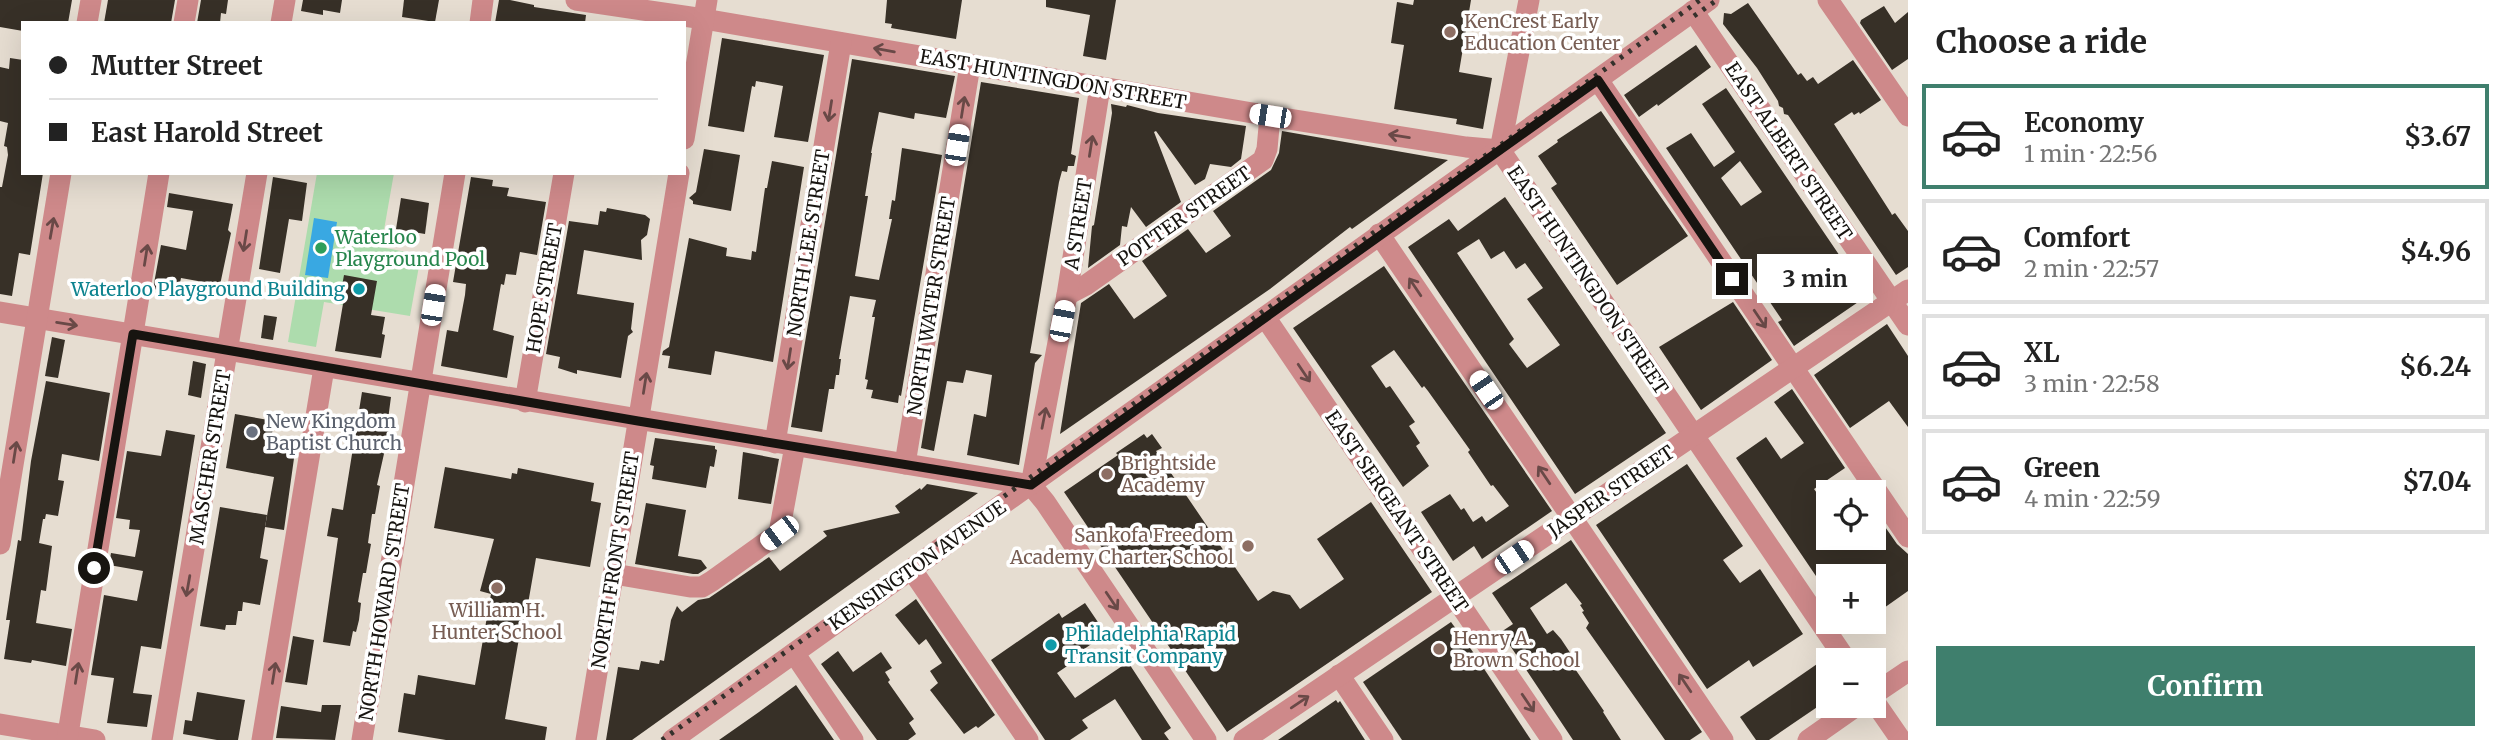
<!DOCTYPE html>
<meta charset="utf-8">
<style>
:root{--surface:#fff;--page:#f2f2f2;--text:#222;--muted:#767676;--line:#e0e0e0;--accent:#3f7f6d}
body{margin:0;font-family:Merriweather,serif;background:var(--page);color:var(--text);height:100vh;display:flex;flex-direction:column;font-size:26px;white-space:nowrap}
*{box-sizing:border-box;margin:0}
p{font-size:23px;color:var(--muted)}
.icon{flex:none;width:38px;height:38px;fill:none;stroke:currentColor;stroke-width:2;stroke-linecap:round;stroke-linejoin:round}
.map{position:relative;flex:1;overflow:hidden}
.panel{display:flex;flex-direction:column;background:var(--surface);width:595px}
.panel>*{flex:none}
.top-card{position:absolute;left:21px;top:21px;width:665px;height:154px;border-radius:0px;box-shadow:0 7px 28px #0002;display:grid;align-content:center;height:154px;padding:0 28px;background:var(--surface)}
.controls{position:absolute;left:1816px;top:480px;display:grid;gap:14px}
.controls a{display:grid;place-items:center;width:70px;height:70px;border-radius:0px;background:var(--surface);box-shadow:0 7px 28px #0002;font-size:35px}
.end{position:absolute;width:32px;height:32px;margin:-16px;border:9px solid #171410;background:#fff;box-shadow:0 0 0 4px #fff}
.from{border-radius:50%}
.bubble{position:absolute;height:49px;border-radius:0px;background:var(--surface);box-shadow:0 7px 28px #0002;font-size:23px;font-weight:700;line-height:49px;text-align:center}
.car{position:absolute;width:21px;height:42px;margin:-21px -10px;border-radius:9px;box-shadow:0 0 5px 2px #0007;background:linear-gradient(#fff 24%,#345 0 40%,#fff 0 76%,#345 0 86%,#fff 0)}
.top-card b{display:flex;align-items:center;gap:24px;height:66px;font-size:26px}
.top-card b+b{border-top:2px solid var(--line)}
.top-card i{width:18px;height:18px;background:var(--text)}
ul{padding:0;list-style:none}
li{display:flex;align-items:center;gap:21px;height:105px;margin:0 14px 10px;padding:0 14px;border:4px solid var(--line);border-radius:0px}
li div{flex:1}
li b{display:block;font-size:26px}
li em{font-style:normal;font-weight:700}
li.current{border-color:var(--accent)}
li>.icon{width:63px;height:63px;stroke-width:1.5}
h2{padding:0 28px;font-size:32px;line-height:84px}
.action{display:flex;gap:14px;margin-top:auto;padding:14px 28px}
.action a{flex:1;height:80px;border-radius:0px;background:var(--accent);color:#fff;font-size:28px;font-weight:700;line-height:80px;text-align:center}
main{display:flex;flex:1;min-height:0}
.map>svg:first-child{display:block}
.green{fill:#addcad}
.water{fill:#39a8e2}
.building{fill:#373027;fill-rule:evenodd}
.lines{fill:none;stroke-linecap:round;stroke-linejoin:round}
.minor{stroke:#ce898a;stroke-width:21}
.rail{stroke:#35312c;stroke-width:5;stroke-dasharray:3.5 7;stroke-linecap:butt}
.oneway{stroke:#694947}
.route{stroke:#171410;stroke-width:9}
.education-dot{fill:#8d6e63;stroke:#fff;stroke-width:2.5}
.leisure-dot{fill:#2e9e5b;stroke:#fff;stroke-width:2.5}
.culture-dot{fill:#0f9aa8;stroke:#fff;stroke-width:2.5}
.worship-dot{fill:#6b7280;stroke:#fff;stroke-width:2.5}
.labels{text-anchor:middle;stroke-width:7;stroke-linejoin:round;paint-order:stroke}
.education-label{font-size:19px;fill:#785e54;stroke:#fff;text-anchor:start}
.street-label{font-size:19px;fill:#171410;stroke:#fff}
.leisure-label{font-size:19px;fill:#27864d;stroke:#fff;text-anchor:start}
.culture-label{font-size:19px;fill:#0d838f;stroke:#fff;text-anchor:end}
.worship-label{font-size:19px;fill:#5b616d;stroke:#fff;text-anchor:start}
</style>
<main>
<div class="map">
<svg width="1908" height="740" viewBox="0 0 1908 740">
<rect width="100%" height="100%" fill="#e6ddd1"/>
<!-- green -->
<path class="green" d="M317,173H394L381,247L421,255L410,316L324,302L316,347L288,342Z"/>
<!-- water -->
<path class="water" d="M314,218L337,222L328,278L305,275Z"/>
<!-- building -->
<g class="building">
<path d="M0,0H72L68,23H23V31L0,27Z"/>
<path d="M108,0H175L171,23H104Z"/>
<path d="M201,0H228L226,14L221,13L220,23H197Z"/>
<path d="M303,0H342L340,13L323,10V15L301,11Z"/>
<path d="M404,0H439L435,22L402,17Z"/>
<path d="M499,0H510L534,5V7L586,15L585,23H495Z"/>
<path d="M887,0H962L956,39L891,28L892,24L885,23Z"/>
<path d="M1046,0H1116L1106,60L1083,56L1090,15L1046,7Z"/>
<path d="M1414,0H1471L1459,72L1492,78L1483,129L1456,124L1457,119L1394,109L1404,45L1391,43L1397,2L1413,5Z"/>
<path d="M1748,3L1798,75L1801,73L1807,81L1813,77L1818,84L1853,60L1881,100L1860,114L1859,112L1854,115L1852,112L1834,124L1891,213L1892,215L1895,213L1908,231V267L1896,275L1788,115L1784,114L1783,108L1779,106L1778,101L1757,68L1723,24L1724,13L1731,14Z"/>
<path d="M1884,6L1895,23L1908,12V59L1892,70L1860,23L1861,20Z"/>
<path d="M722,38L824,55L808,142L774,137L783,86L756,81L755,87L752,86L744,132L708,126Z"/>
<path d="M1696,45L1711,67L1658,106L1657,104L1639,117L1624,95Z"/>
<path d="M10,58L23,60V173H43L30,255L19,253L12,296L0,294V187H2L8,155L7,147L4,146L8,123L0,121V67L9,69Z"/>
<path d="M852,59L955,76L946,118L915,113L914,119L879,112L871,153H872L865,196H868L855,276L879,280L892,219H889L892,200L895,201L902,148L942,155L901,396L899,395L898,403L871,398L873,390L866,389L868,380L865,379L875,317H872L876,300L850,296L839,359H841L839,375H836L834,389H829L822,432L791,427Z"/>
<path d="M981,82L1079,98L1071,154L1076,156L1074,166H1068L1067,172L1062,171L1059,182L1032,342L1030,353L1042,355L1035,363L1019,465L967,455L974,414L986,417L992,375L966,370L963,383L947,381L934,451L921,448Z"/>
<path d="M1726,88L1867,296L1794,346L1778,322L1782,320L1666,148L1691,133L1714,167L1735,152L1702,104ZM1740,161L1762,192L1741,206L1721,178Z"/>
<path d="M1111,104L1126,107L1127,105L1158,113L1246,126L1241,159L1231,167L1210,164L1205,179L1195,185L1156,131L1154,132L1181,202L1146,227L1131,207L1127,227L1122,226L1120,245L1088,268L1092,226L1094,225L1112,113Z"/>
<path d="M1601,111L1688,236L1617,285L1551,188L1557,184L1538,156L1558,142L1557,140Z"/>
<path d="M1282,131L1448,160L1352,229L1350,227L1270,289L1060,434L1081,303L1109,284L1134,319L1167,296L1142,261L1188,229L1206,253L1231,236L1213,211L1271,170L1279,153Z"/>
<path d="M704,149L740,155L731,211L693,204V201L689,198L696,192Z"/>
<path d="M772,161L804,167L773,362L715,351L711,375L668,368L670,356L662,355L663,351L669,347L689,238L727,248L726,256L751,260L752,251L756,252L765,188H767Z"/>
<path d="M273,177L307,183L302,221L289,219L280,273L259,269Z"/>
<path d="M471,177L493,180L492,186L509,188L507,196L546,202L537,255L520,252L516,275L506,274L504,285L501,284L493,330L514,336L507,378L441,366L447,330L458,332L465,295L466,284L453,282Z"/>
<path d="M169,193L233,204L228,230L231,233L220,285L181,278L178,293L153,289L161,245L186,250L193,211L167,207Z"/>
<path d="M1505,197L1666,433L1575,494L1408,247L1449,219L1458,231ZM1479,239L1491,259L1504,251L1516,269L1525,263L1543,288L1527,299L1560,345L1527,368L1509,344L1514,339L1457,253Z"/>
<path d="M401,198L429,203L425,234L396,229Z"/>
<path d="M607,208L645,215L650,219L647,235L641,240L642,260L584,250L577,294L634,303L631,329L633,332L628,336L621,378L577,370V374L558,368L560,357L546,354L569,221L598,225L600,211L606,212Z"/>
<path d="M1384,266L1552,511L1482,559L1474,546L1453,561L1421,512L1450,494L1461,510L1464,508L1473,522L1482,516L1486,522L1509,506L1493,485L1491,486L1468,452L1470,450L1428,391L1424,386L1422,388L1394,350L1371,366L1386,388L1390,386L1415,422L1409,426L1420,443L1416,446L1429,466L1403,487L1293,328Z"/>
<path d="M344,275L377,281L371,315L385,317L382,334L385,335L381,358L335,351L344,298L340,297Z"/>
<path d="M1733,302L1772,360L1701,410L1659,347Z"/>
<path d="M264,315L277,317L273,340L261,338Z"/>
<path d="M1887,324L1908,356V427L1889,401L1850,428L1814,375Z"/>
<path d="M52,337L65,340L58,378L45,376Z"/>
<path d="M193,361L206,364L201,398L188,395Z"/>
<path d="M46,381L110,393L99,461L62,454L58,480L64,481L58,516L46,514L45,519H43L39,543L52,546L46,591L41,590L36,623L72,629L66,666L32,660L31,663L4,659L10,620H6L18,540L21,541L31,461Z"/>
<path d="M1792,389L1845,468L1814,489L1829,510V537H1874V511L1897,544L1908,554V591L1874,615V576H1828L1826,573L1818,579L1736,458L1766,437L1781,459L1804,443L1774,402Z"/>
<path d="M362,392L391,397L387,427H390L377,485L380,486L375,514H372L368,543L371,544L368,561L366,573H363L358,602L361,603L359,620L356,632L353,631L350,646L323,642L338,538L327,536L332,508L343,510Z"/>
<path d="M235,414L274,421L271,440L296,444L284,530L265,527L274,477L226,468Z"/>
<path d="M166,430L195,435L161,649L141,646L133,693L152,695L147,727L107,723L114,678L91,675L104,595L137,601L143,571L109,565L111,553L135,557L140,530L129,529L130,520L116,518L127,451L161,456Z"/>
<path d="M1144,434L1147,438L1152,434L1162,448L1156,451L1258,601L1273,591L1290,595L1300,609L1344,579L1317,539L1371,502L1432,592L1227,732L1064,492L1118,455L1116,453Z"/>
<path d="M655,438L715,446V449L717,450L714,467L710,466L706,488L652,479L654,466L650,465Z"/>
<path d="M743,452L779,459L771,504L738,499Z"/>
<path d="M1687,464L1743,546L1723,560L1740,583L1760,569L1803,634L1753,667L1749,660L1707,689L1596,525Z"/>
<path d="M445,467L511,479L512,473L517,474L518,468L594,483L591,501L601,503L590,567L536,558L525,621H522L505,719L547,727L545,740H446L398,732L404,693L415,695L418,675L475,685L491,594L480,591L494,539L434,528Z"/>
<path d="M927,484L978,493L632,740H606L618,667L639,670L641,661L659,664L660,660L664,661L671,620L677,606L682,612L698,600L709,598L769,557L780,571L827,536L823,531L900,513L895,506L920,488L921,490Z"/>
<path d="M646,503L686,510L678,556L701,560L707,568L698,574H693L635,564Z"/>
<path d="M220,507L267,515L260,558L268,560L260,605L243,602L242,611H238L236,625H226L225,630L200,626Z"/>
<path d="M1571,540L1702,732L1690,740H1665L1586,628L1589,623L1582,612L1584,611L1580,605L1582,604L1566,583L1530,608L1547,634L1553,630L1561,639L1577,663L1573,666L1604,711L1603,712L1621,740H1573L1501,632L1513,624L1492,593Z"/>
<path d="M916,599L995,715L978,728L976,726L964,734L930,690L938,683L930,671L942,663L926,639L919,645L895,615Z"/>
<path d="M1085,603L1106,634L1074,656L1076,660L1057,673L1075,698L1128,662L1171,728L1164,733L1169,740H1142L1115,699L1082,720L1088,728L1070,740H1045L991,660L1059,613L1062,618Z"/>
<path d="M1451,622L1473,652L1531,740H1402L1363,682Z"/>
<path d="M293,636L314,640L307,685L285,682Z"/>
<path d="M838,651L853,672L881,652L892,668L885,672L890,680L888,682L914,719L909,723L916,734L908,740H877L821,664Z"/>
<path d="M1820,662L1829,673V699L1769,740H1756L1740,717Z"/>
<path d="M796,685L834,740H719L759,712Z"/>
<path d="M197,692L245,700L238,740H217L183,734L185,720L192,721Z"/>
<path d="M1336,700L1338,703L1340,701L1365,740H1278Z"/>
<path d="M322,705H341L335,740L276,738L281,706L321,712Z"/>
</g>
<g class="lines">
<!-- minor -->
<g class="minor">
<path d="M576,0L704,19L1270,116L1466,147L1500,150"/>
<path d="M1828,0L1908,116"/>
<path d="M1693,11L1908,325"/>
<path d="M87,23L91,0"/>
<path d="M184,23L188,0"/>
<path d="M281,23L285,0"/>
<path d="M480,23L483,0"/>
<path d="M1598,80L1908,537"/>
<path d="M684,139L707,0"/>
<path d="M1500,150L1846,660"/>
<path d="M1500,150L1529,0"/>
<path d="M1379,234L1723,740"/>
<path d="M1067,295L1086,285L1263,160L1267,149L1270,116"/>
<path d="M0,312L1031,485L1045,502L1206,740"/>
<path d="M1265,317L1552,740"/>
<path d="M525,402L564,173"/>
<path d="M775,443L841,43"/>
<path d="M905,464L970,65"/>
<path d="M1031,485L1067,295L1100,87"/>
<path d="M0,544L61,173"/>
<path d="M912,570L1028,740"/>
<path d="M614,574L690,587H702L712,581L779,533L795,446"/>
<path d="M794,653L853,740"/>
<path d="M1339,675L1383,740"/>
<path d="M1874,694L1908,671"/>
<path d="M1874,701L1901,740"/>
<path d="M0,724L95,740"/>
<path d="M67,740L159,173"/>
<path d="M162,740L257,173"/>
<path d="M262,740L324,368"/>
<path d="M362,740L455,173"/>
<path d="M586,740L679,173"/>
<path d="M672,740L1709,0"/>
<path d="M1244,740L1908,290"/>
<path d="M1808,740L1858,705"/>
</g>
<!-- rail -->
<g class="rail">
<path d="M1694,16L1717,0"/>
<path d="M662,740L1376,231L1498,147L1700,0"/>
</g>
</g>
<!-- one-way arrows -->
<defs><path id="oneway-shaft" d="M-6 0H5M1.5-3L5.5 0L1.5 3" fill="none" stroke-width="1.6" stroke-linecap="round" stroke-linejoin="round" transform="scale(1.75)"/></defs>
<g class="oneway">
<use href="#oneway-shaft" transform="translate(884 50) rotate(-170)"/>
<use href="#oneway-shaft" transform="translate(963 107) rotate(-81)"/>
<use href="#oneway-shaft" transform="translate(830 111) rotate(99)"/>
<use href="#oneway-shaft" transform="translate(1399 136) rotate(-171)"/>
<use href="#oneway-shaft" transform="translate(1091 146) rotate(-81)"/>
<use href="#oneway-shaft" transform="translate(52 228) rotate(-80)"/>
<use href="#oneway-shaft" transform="translate(245 241) rotate(99)"/>
<use href="#oneway-shaft" transform="translate(146 255) rotate(-81)"/>
<use href="#oneway-shaft" transform="translate(1415 287) rotate(-124)"/>
<use href="#oneway-shaft" transform="translate(1760 319) rotate(56)"/>
<use href="#oneway-shaft" transform="translate(67 324) rotate(9)"/>
<use href="#oneway-shaft" transform="translate(789 359) rotate(99)"/>
<use href="#oneway-shaft" transform="translate(1304 373) rotate(56)"/>
<use href="#oneway-shaft" transform="translate(645 383) rotate(-81)"/>
<use href="#oneway-shaft" transform="translate(1044 418) rotate(-79)"/>
<use href="#oneway-shaft" transform="translate(15 452) rotate(-81)"/>
<use href="#oneway-shaft" transform="translate(1544 475) rotate(-124)"/>
<use href="#oneway-shaft" transform="translate(188 586) rotate(100)"/>
<use href="#oneway-shaft" transform="translate(1112 601) rotate(56)"/>
<use href="#oneway-shaft" transform="translate(77 673) rotate(-81)"/>
<use href="#oneway-shaft" transform="translate(274 673) rotate(-81)"/>
<use href="#oneway-shaft" transform="translate(1685 683) rotate(-124)"/>
<use href="#oneway-shaft" transform="translate(1300 702) rotate(-34)"/>
<use href="#oneway-shaft" transform="translate(1528 703) rotate(56)"/>
</g>
<g class="lines">
<!-- route -->
<path class="route" d="M94,568L133,334L638,421L1031,485L1598,80L1732,279"/>
</g>
<!-- markers -->
<g class="education-dot">
<circle cx="1450" cy="32" r="7"/>
<circle cx="1107" cy="474" r="7"/>
<circle cx="1248" cy="546" r="7"/>
<circle cx="497" cy="588" r="7"/>
<circle cx="1439" cy="649" r="7"/>
</g>
<circle class="leisure-dot" cx="321" cy="248" r="7"/>
<g class="culture-dot">
<circle cx="359" cy="289" r="7"/>
<circle cx="1051" cy="645" r="7"/>
</g>
<circle class="worship-dot" cx="252" cy="432" r="7"/>
<g class="labels">
<!-- education labels -->
<g class="education-label">
<text x="1464" y="28">KenCrest Early<tspan x="1464" dy="22">Education Center</tspan></text>
<text x="1121" y="470">Brightside<tspan x="1121" dy="22">Academy</tspan></text>
<text x="1234" y="542" text-anchor="end">Sankofa Freedom<tspan x="1234" dy="22">Academy Charter School</tspan></text>
<text x="497" y="617" text-anchor="middle">William H.<tspan x="497" dy="22">Hunter School</tspan></text>
<text x="1453" y="645">Henry A.<tspan x="1453" dy="22">Brown School</tspan></text>
</g>
<!-- street labels -->
<g class="street-label">
<text transform="translate(1053 79) rotate(10)" y="7">EAST HUNTINGDON STREET</text>
<text transform="translate(1789 151) rotate(56)" y="7">EAST ALBERT STREET</text>
<text transform="translate(1184 216) rotate(-35)" y="7">POTTER STREET</text>
<text transform="translate(1078 224) rotate(-81)" y="7">A STREET</text>
<text transform="translate(808 243) rotate(-81)" y="7">NORTH LEE STREET</text>
<text transform="translate(1588 280) rotate(56)" y="7">EAST HUNTINGDON STREET</text>
<text transform="translate(544 288) rotate(-80)" y="7">HOPE STREET</text>
<text transform="translate(931 306) rotate(-81)" y="7">NORTH WATER STREET</text>
<text transform="translate(210 457) rotate(-81)" y="7">MASCHER STREET</text>
<text transform="translate(1611 491) rotate(-34)" y="7">JASPER STREET</text>
<text transform="translate(1397 511) rotate(56)" y="7">EAST SERGEANT STREET</text>
<text transform="translate(615 560) rotate(-81)" y="7">NORTH FRONT STREET</text>
<text transform="translate(917 565) rotate(-35)" y="7">KENSINGTON AVENUE</text>
<text transform="translate(384 602) rotate(-81)" y="7">NORTH HOWARD STREET</text>
</g>
<!-- leisure labels -->
<g class="leisure-label">
<text x="335" y="244">Waterloo<tspan x="335" dy="22">Playground Pool</tspan></text>
</g>
<!-- culture labels -->
<g class="culture-label">
<text x="345" y="296">Waterloo Playground Building</text>
<text x="1065" y="641" text-anchor="start">Philadelphia Rapid<tspan x="1065" dy="22">Transit Company</tspan></text>
</g>
<!-- worship labels -->
<g class="worship-label">
<text x="266" y="428">New Kingdom<tspan x="266" dy="22">Baptist Church</tspan></text>
</g>
</g>
</svg>
<div class="controls">
<a><svg class="icon" aria-label="locate" viewBox="0 0 24 24"><circle cx="12" cy="12" r="6"/><path d="M12 2v4M12 18v4M2 12h4M18 12h4"/></svg></a>
<a>+</a>
<a>−</a>
</div>
<i class="end from" style="left:94px;top:568px"></i>
<i class="end" style="left:1732px;top:279px"></i>
<div class="bubble" style="left:1757px;top:254px;width:116px">3 min</div>
<i class="car" style="left:1270px;top:116px;rotate:279deg"></i>
<i class="car" style="left:957px;top:145px;rotate:9deg"></i>
<i class="car" style="left:433px;top:305px;rotate:9deg"></i>
<i class="car" style="left:1062px;top:321px;rotate:11deg"></i>
<i class="car" style="left:1486px;top:390px;rotate:326deg"></i>
<i class="car" style="left:779px;top:533px;rotate:233deg"></i>
<i class="car" style="left:1514px;top:557px;rotate:56deg"></i>
<div class="top-card">
<b><i class="from"></i>Mutter Street</b>
<b><i></i>East Harold Street</b>
</div>
</div>
<section class="panel">
<h2>Choose a ride</h2>
<ul>
<li class="current"><svg class="icon" aria-label="car" viewBox="0 0 24 24"><path d="M5 17H2v-5l4-1 3-4h7l3 4 3 1v5h-3M9 17h6M6 11h13"/><circle cx="7" cy="17" r="2"/><circle cx="17" cy="17" r="2"/></svg><div><b>Economy</b><p>1 min · 22:56</p></div><em>$3.67</em></li>
<li><svg class="icon" aria-label="car" viewBox="0 0 24 24"><path d="M5 17H2v-5l4-1 3-4h7l3 4 3 1v5h-3M9 17h6M6 11h13"/><circle cx="7" cy="17" r="2"/><circle cx="17" cy="17" r="2"/></svg><div><b>Comfort</b><p>2 min · 22:57</p></div><em>$4.96</em></li>
<li><svg class="icon" aria-label="car" viewBox="0 0 24 24"><path d="M5 17H2v-5l4-1 3-4h7l3 4 3 1v5h-3M9 17h6M6 11h13"/><circle cx="7" cy="17" r="2"/><circle cx="17" cy="17" r="2"/></svg><div><b>XL</b><p>3 min · 22:58</p></div><em>$6.24</em></li>
<li><svg class="icon" aria-label="car" viewBox="0 0 24 24"><path d="M5 17H2v-5l4-1 3-4h7l3 4 3 1v5h-3M9 17h6M6 11h13"/><circle cx="7" cy="17" r="2"/><circle cx="17" cy="17" r="2"/></svg><div><b>Green</b><p>4 min · 22:59</p></div><em>$7.04</em></li>
</ul>
<div class="action"><a>Confirm</a></div>
</section>
</main>
